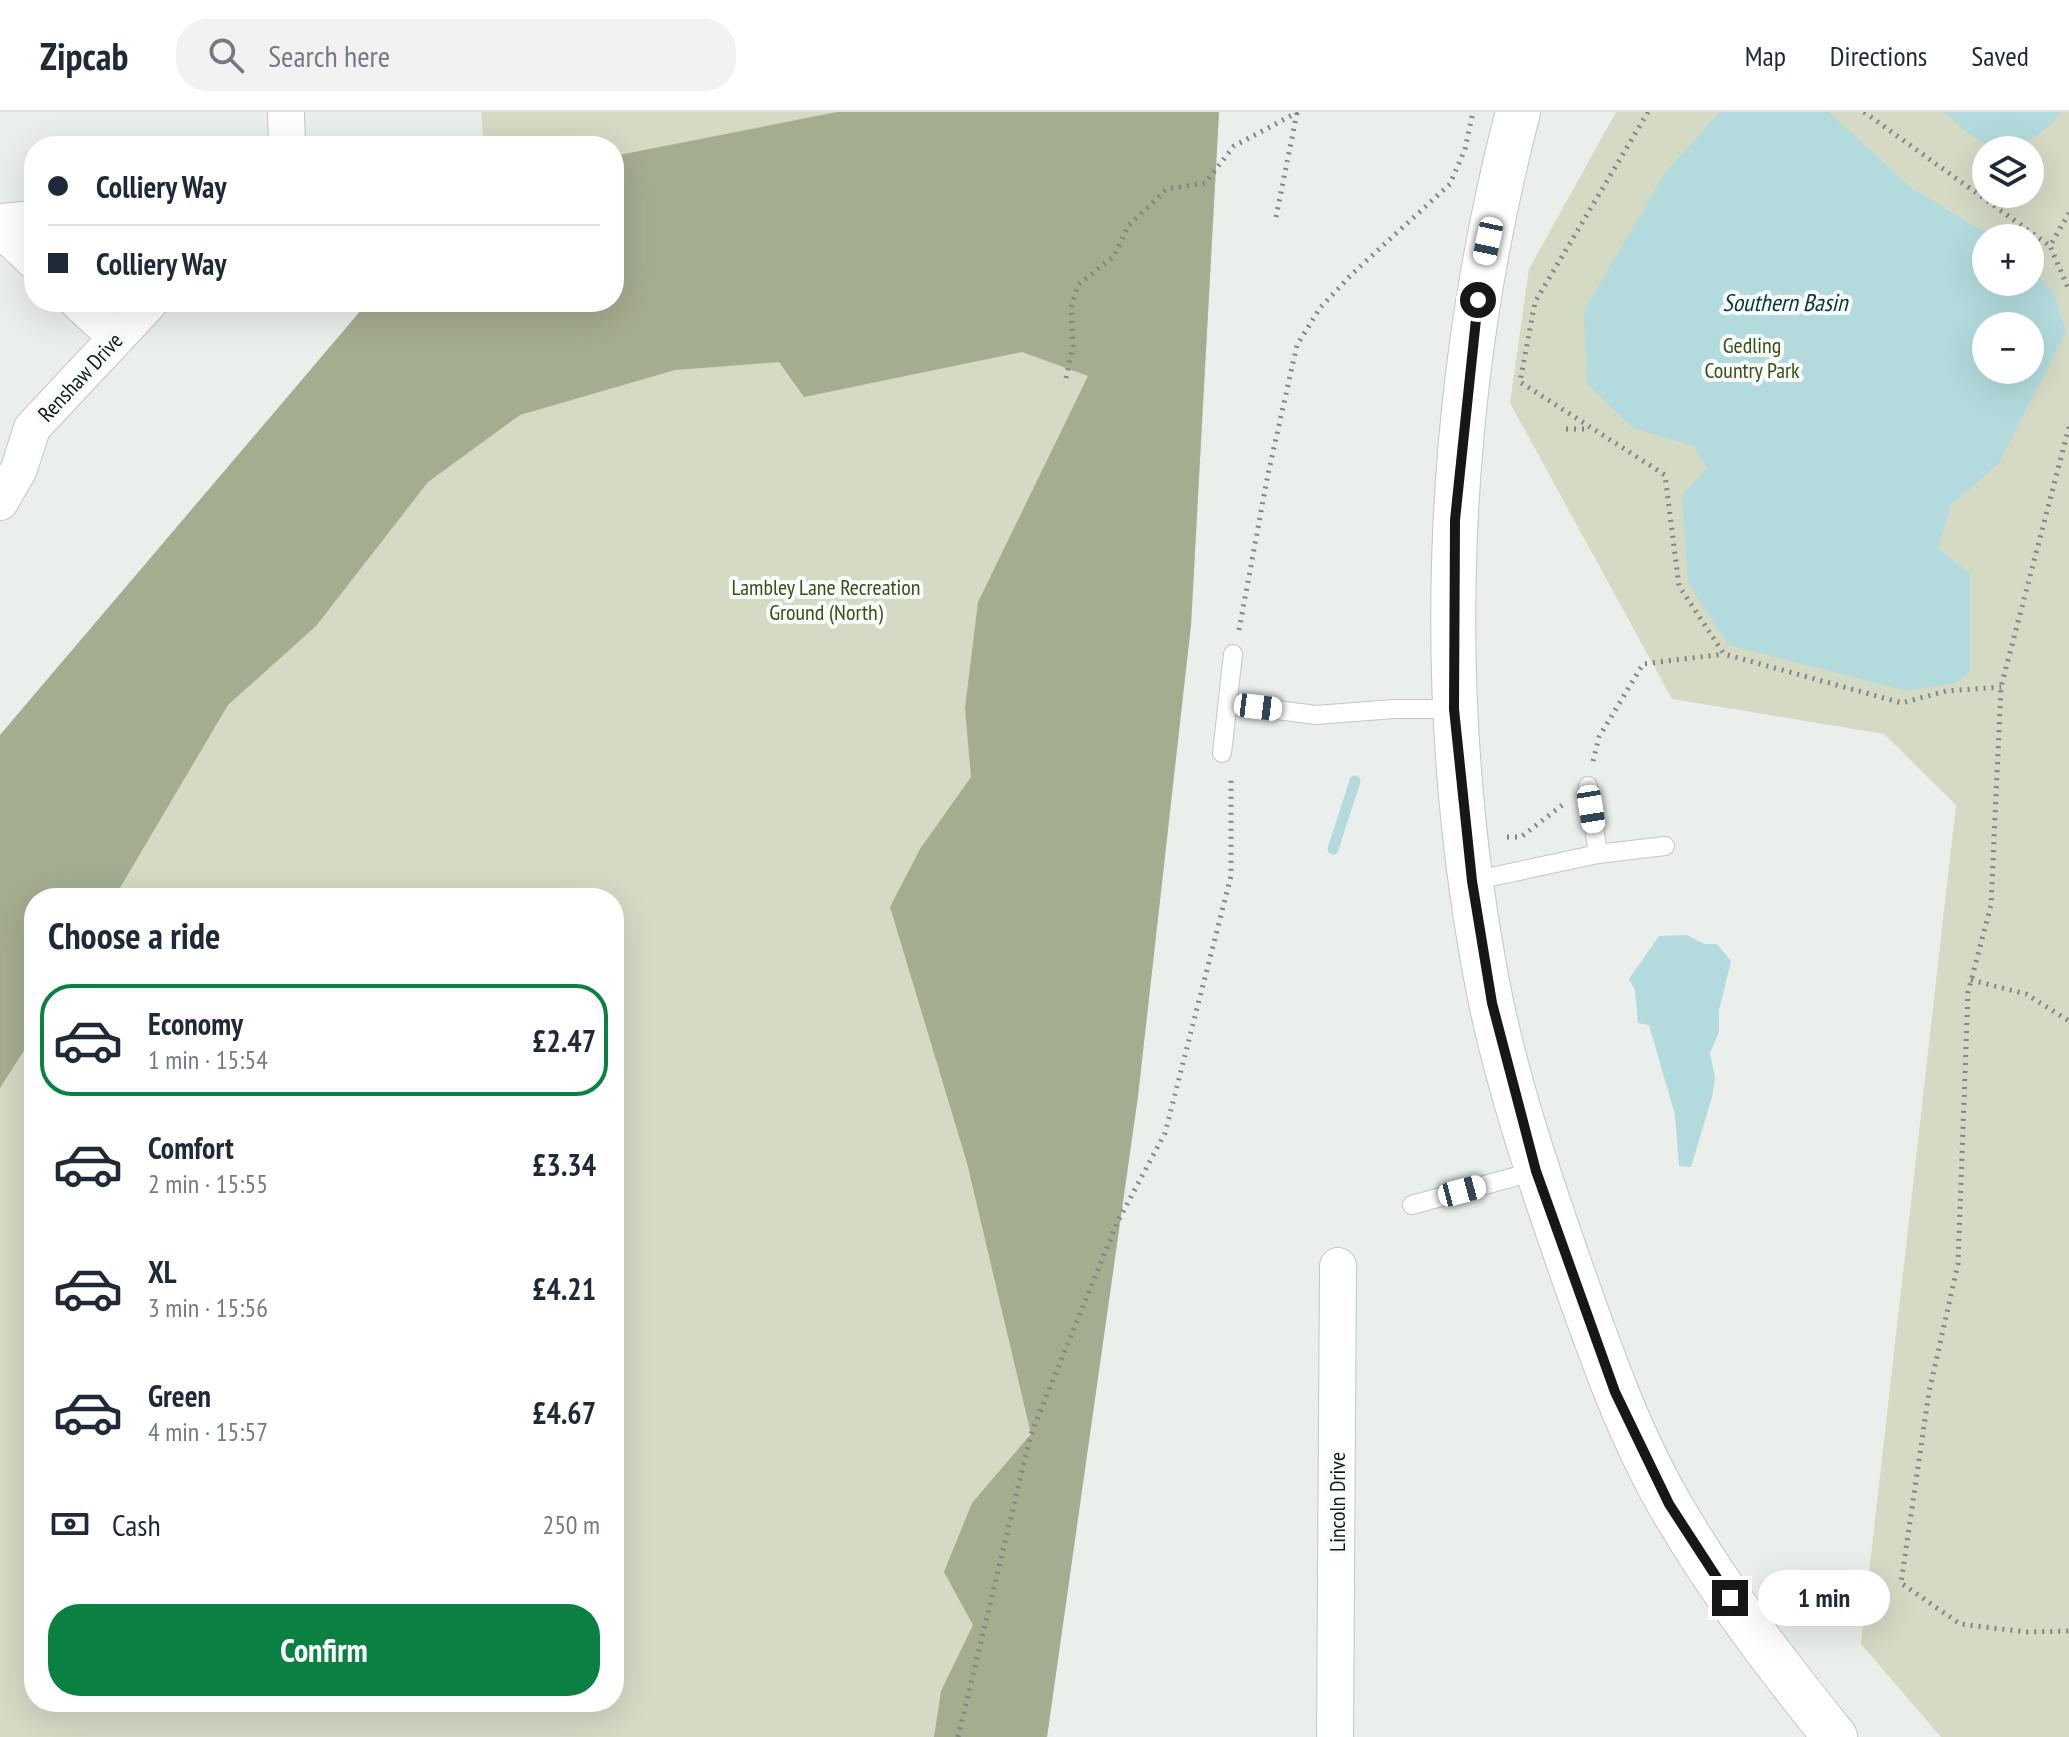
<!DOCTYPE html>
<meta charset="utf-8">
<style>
:root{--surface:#fff;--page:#f2f2f3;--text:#1f2937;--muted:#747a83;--line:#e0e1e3;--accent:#0b8043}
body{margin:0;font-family:"PT Sans Narrow",sans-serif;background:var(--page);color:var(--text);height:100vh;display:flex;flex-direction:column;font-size:30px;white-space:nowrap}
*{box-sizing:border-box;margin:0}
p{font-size:26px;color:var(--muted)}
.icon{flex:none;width:44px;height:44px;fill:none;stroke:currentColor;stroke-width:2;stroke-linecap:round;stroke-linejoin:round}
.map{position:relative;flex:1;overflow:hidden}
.side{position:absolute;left:24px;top:776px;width:600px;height:824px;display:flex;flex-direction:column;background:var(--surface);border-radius:32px;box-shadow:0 8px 32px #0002}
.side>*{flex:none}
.hud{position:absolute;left:24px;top:24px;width:600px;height:176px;border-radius:32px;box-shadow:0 8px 32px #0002;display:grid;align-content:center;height:176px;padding:0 24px;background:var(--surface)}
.controls{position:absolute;left:1972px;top:24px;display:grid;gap:16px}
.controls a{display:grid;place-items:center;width:72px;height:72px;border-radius:50%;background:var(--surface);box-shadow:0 8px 32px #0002;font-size:40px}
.end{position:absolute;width:36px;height:36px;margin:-18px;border:10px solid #161817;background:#fff;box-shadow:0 0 0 4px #fff}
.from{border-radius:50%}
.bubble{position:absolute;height:56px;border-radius:28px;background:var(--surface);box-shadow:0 8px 32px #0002;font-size:26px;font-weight:600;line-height:56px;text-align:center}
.car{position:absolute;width:24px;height:48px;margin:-24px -12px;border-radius:10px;box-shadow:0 0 6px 2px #0007;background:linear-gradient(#fff 24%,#345 0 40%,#fff 0 76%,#345 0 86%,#fff 0)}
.hud b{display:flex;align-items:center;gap:28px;height:76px;font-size:30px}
.hud b+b{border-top:2px solid var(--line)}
.hud i{width:20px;height:20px;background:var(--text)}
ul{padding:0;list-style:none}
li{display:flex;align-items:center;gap:24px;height:112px;margin:0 16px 12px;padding:0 8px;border:4px solid transparent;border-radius:32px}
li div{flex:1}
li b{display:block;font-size:30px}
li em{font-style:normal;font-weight:600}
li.current{border-color:var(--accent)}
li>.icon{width:72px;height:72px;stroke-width:1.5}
h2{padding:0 24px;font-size:36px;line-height:96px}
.pay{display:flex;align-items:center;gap:20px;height:88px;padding:0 24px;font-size:30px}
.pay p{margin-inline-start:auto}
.button{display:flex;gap:16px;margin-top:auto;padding:16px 24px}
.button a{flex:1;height:92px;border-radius:32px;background:var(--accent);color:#fff;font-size:32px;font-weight:600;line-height:92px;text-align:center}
header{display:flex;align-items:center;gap:48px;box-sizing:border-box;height:112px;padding:0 40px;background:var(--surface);border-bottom:2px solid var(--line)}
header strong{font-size:38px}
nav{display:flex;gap:44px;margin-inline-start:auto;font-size:28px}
.search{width:560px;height:72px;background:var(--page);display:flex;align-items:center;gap:20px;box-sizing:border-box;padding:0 28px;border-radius:32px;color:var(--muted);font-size:30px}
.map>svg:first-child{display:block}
.green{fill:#d4dac4;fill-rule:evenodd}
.forest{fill:#a5ad90}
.water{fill:#b3dbdd;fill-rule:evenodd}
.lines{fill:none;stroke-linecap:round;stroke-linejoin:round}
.stream{stroke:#b3dbdd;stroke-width:11}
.lane-casing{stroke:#c1c7c3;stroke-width:20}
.street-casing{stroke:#c1c7c3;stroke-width:38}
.primary-casing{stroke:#c1c7c3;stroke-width:46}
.path{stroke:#828583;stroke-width:5;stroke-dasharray:2 6;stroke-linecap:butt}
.lane{stroke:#fff;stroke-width:18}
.street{stroke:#fff;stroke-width:36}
.primary{stroke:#fff;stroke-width:44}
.route{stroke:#161817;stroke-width:10}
.labels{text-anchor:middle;stroke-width:8;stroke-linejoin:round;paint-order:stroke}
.park-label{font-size:22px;fill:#3f4a19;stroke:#f7fdf9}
.street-label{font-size:22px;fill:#161817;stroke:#f7fdf9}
.water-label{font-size:24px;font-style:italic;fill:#0e3537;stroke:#f7fdf9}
</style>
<header>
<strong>Zipcab</strong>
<div class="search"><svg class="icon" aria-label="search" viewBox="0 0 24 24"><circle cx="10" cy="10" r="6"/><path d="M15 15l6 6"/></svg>Search here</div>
<nav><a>Map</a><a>Directions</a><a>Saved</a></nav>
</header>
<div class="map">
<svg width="2069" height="1625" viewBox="0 0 2069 1625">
<rect width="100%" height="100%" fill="#eaefec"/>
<!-- green -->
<g class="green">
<path d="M481,0H1219L1191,513L1138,984L1047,1625H0V623L368,190H614V34H484ZM34,786H614V1590H34Z"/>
<path d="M1616,0H2069V1625H1941L1861,1532L1956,693L1884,622L1672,587L1510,291L1529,157ZM1986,38H2030V82H1986ZM1986,126H2030V170H1986ZM1986,214H2030V258H1986Z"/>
</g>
<!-- forest -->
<path class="forest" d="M837,0H1219L1191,513L1138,984L1047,1625H934L941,1579L973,1513L944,1460L972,1391L1031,1322L967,1051L890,795L920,737L971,665L965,596L978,490L1088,264L1022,240L804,285L779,250L675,258L520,303L428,370L316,514L228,593L114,786H34V923L0,976V623L368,190H614V44Z"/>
<!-- water -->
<g class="water">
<path d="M1720,0H1829L1911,76L1994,126H1986V170H2030V156L2053,179L2066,220L1999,351L1951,393L1938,436L1970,462V560L1955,571L1907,579L1728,533L1688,470L1682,384L1707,355L1693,334L1633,316L1587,272L1584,199L1665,61ZM1986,214H2030V258H1986Z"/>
<path d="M1943,0H2061C2046,20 2016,43 1990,34C1974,29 1957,10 1943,0Z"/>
<path d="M1687,823L1704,832H1717L1731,849L1719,898V920L1710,941L1715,966L1712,985L1691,1055L1679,1054L1675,1003L1649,913L1638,911L1635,878L1629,867L1659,824Z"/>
</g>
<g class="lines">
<!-- stream -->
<path class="stream" d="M1333,737L1355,669"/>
<!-- lane casing -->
<g class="lane-casing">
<g id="lane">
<path d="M1229,592L1316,603L1394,597H1454"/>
<path d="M1222,641L1233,542"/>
<path d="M1588,674L1598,742"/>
<path d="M1472,769L1598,742L1665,734"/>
<path d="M1412,1093L1536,1059"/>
</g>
</g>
<!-- street casing -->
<g class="street-casing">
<g id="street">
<path d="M286,0L287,34"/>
<path d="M0,110L34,107"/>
<path d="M0,117L34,149"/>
<path d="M78,190L116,225"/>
<path d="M0,390L19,357L32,316L150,190"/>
<path d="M1335,1625L1338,1154"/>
</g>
</g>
<!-- primary casing -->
<g class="primary-casing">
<path id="primary" d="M1518,0C1443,287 1432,598 1491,890C1510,980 1540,1068 1570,1154C1599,1236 1627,1318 1670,1393C1718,1476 1775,1551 1835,1625"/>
</g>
<!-- path -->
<g class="path">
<path d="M1648,0L1535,190L1520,270L1665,363L1679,474L1724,542L1902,591L1946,579L2001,575"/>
<path d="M1864,0L2050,134"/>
<path d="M2069,101L2050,134L2069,178"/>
<path d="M1276,105L1297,1"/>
<path d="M1066,266L1073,234L1071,195L1078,173L1114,144L1128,114L1167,77L1205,71L1234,34L1298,0"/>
<path d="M2069,315L2001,575L1991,793L1968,880L1958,1152L1929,1280L1901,1471L1960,1512L2026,1520L2069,1519"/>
<path d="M1566,317H1589"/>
<path d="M1239,518L1268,362L1297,233L1320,196L1352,162L1450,72L1465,37L1473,0"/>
<path d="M1593,649L1599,625L1643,552L1724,542"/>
<path d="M1507,725H1521L1565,691"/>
<path d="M1971,868L2026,882L2069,909"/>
<path d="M958,1625L1031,1322L1117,1111L1165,1021L1231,764V664"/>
</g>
<!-- lane -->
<use href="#lane" class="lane"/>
<!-- street -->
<use href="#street" class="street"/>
<!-- primary -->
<use href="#primary" class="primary"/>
</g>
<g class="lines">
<!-- route -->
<path class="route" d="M1478,188L1455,408L1454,597L1472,769L1492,891L1536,1059L1615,1280L1669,1392L1730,1486"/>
</g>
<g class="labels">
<!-- park labels -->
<g class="park-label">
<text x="1752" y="241">Gedling<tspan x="1752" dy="25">Country Park</tspan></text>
<text x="826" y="483">Lambley Lane Recreation<tspan x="826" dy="25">Ground (North)</tspan></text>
</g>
<!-- street labels -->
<g class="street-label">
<text transform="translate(80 265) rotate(-47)" y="8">Renshaw Drive</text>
<text transform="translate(1337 1390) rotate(-90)" y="8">Lincoln Drive</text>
</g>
<!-- water labels -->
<g class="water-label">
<text x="1785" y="199">Southern Basin</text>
</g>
</g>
</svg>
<div class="controls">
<a><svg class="icon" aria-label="layers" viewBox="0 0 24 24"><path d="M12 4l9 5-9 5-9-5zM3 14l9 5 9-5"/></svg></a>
<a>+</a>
<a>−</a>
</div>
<i class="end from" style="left:1478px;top:188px"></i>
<i class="end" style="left:1730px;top:1486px"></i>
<div class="bubble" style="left:1758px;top:1458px;width:132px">1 min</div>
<i class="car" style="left:1488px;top:129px;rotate:192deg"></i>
<i class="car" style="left:1258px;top:595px;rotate:97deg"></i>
<i class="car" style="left:1591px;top:697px;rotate:171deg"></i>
<i class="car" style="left:1462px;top:1079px;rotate:75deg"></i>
<div class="hud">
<b><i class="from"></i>Colliery Way</b>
<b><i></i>Colliery Way</b>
</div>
<section class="side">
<h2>Choose a ride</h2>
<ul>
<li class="current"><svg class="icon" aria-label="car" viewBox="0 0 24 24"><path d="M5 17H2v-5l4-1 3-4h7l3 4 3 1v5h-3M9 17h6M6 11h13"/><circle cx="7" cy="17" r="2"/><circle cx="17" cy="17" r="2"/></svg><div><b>Economy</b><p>1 min · 15:54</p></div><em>£2.47</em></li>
<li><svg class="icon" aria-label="car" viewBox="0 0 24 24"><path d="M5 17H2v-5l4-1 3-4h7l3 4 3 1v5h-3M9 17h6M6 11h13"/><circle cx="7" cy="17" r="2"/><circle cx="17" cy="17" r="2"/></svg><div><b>Comfort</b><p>2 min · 15:55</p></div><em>£3.34</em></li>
<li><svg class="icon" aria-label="car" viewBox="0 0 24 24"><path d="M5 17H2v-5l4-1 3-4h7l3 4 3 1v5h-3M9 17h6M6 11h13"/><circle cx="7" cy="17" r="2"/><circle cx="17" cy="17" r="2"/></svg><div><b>XL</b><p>3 min · 15:56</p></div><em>£4.21</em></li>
<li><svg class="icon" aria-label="car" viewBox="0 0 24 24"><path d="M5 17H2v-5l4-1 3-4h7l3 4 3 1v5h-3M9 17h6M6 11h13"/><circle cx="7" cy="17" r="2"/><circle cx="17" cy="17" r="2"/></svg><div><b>Green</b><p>4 min · 15:57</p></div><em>£4.67</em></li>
</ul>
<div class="pay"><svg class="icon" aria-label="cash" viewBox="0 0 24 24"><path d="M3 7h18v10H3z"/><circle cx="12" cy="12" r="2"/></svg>Cash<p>250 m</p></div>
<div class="button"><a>Confirm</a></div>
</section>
</div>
